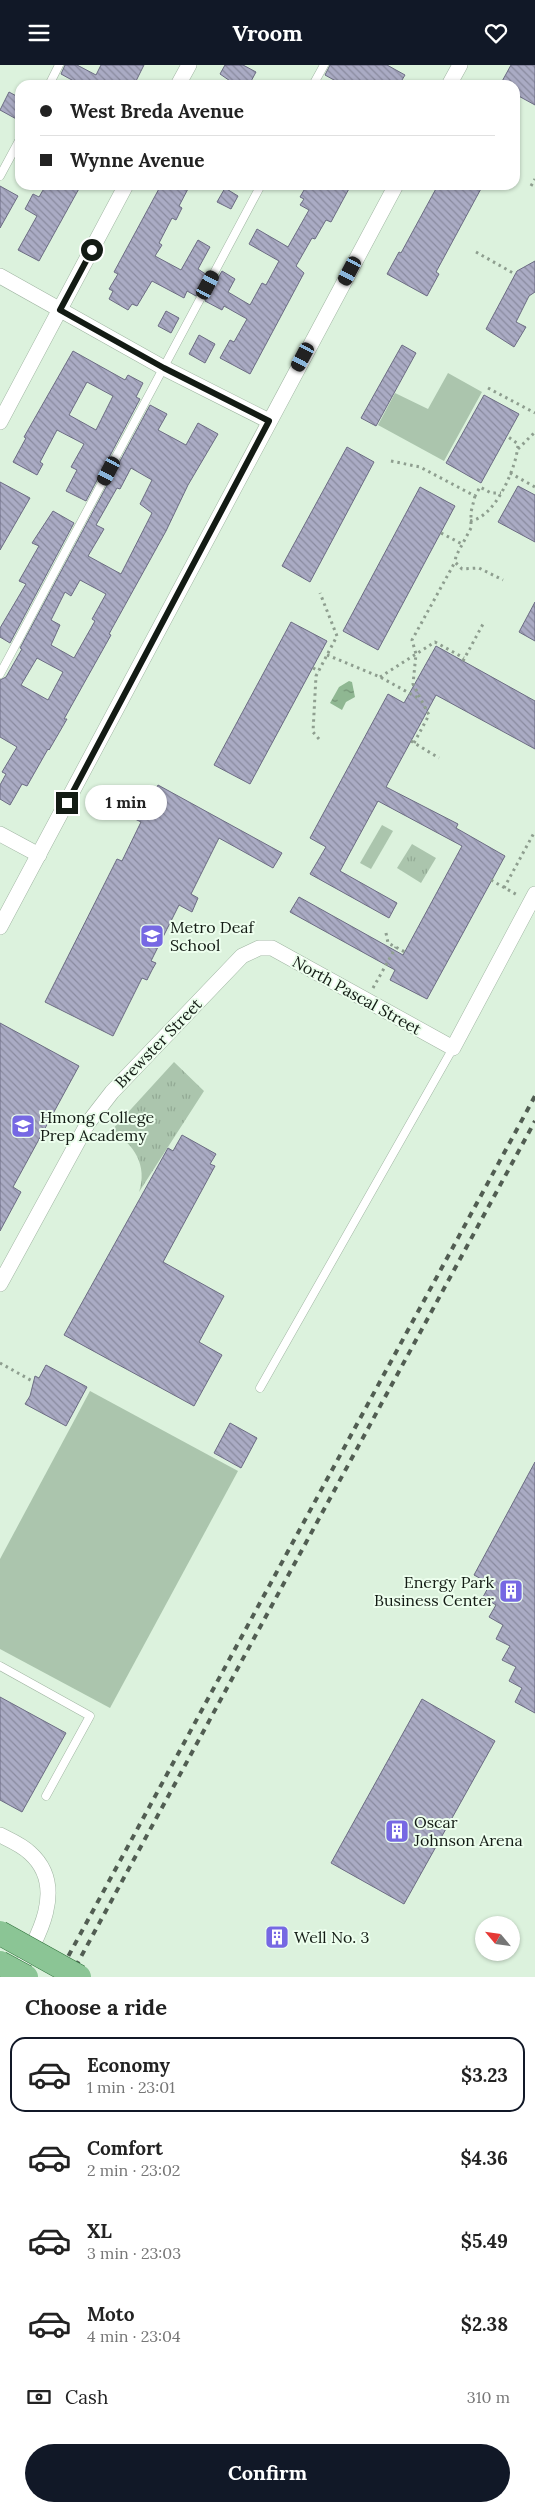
<!DOCTYPE html>
<meta charset="utf-8">
<style>
:root{--surface:#fff;--page:#f2f2f2;--text:#222;--muted:#767676;--line:#e0e0e0;--accent:#111827}
body{margin:0;font-family:Lora,serif;background:var(--page);color:var(--text);height:100vh;display:flex;flex-direction:column;font-size:19px;white-space:nowrap}
*{box-sizing:border-box;margin:0}
p{font-size:16px;color:var(--muted)}
.icon{flex:none;width:28px;height:28px;fill:none;stroke:currentColor;stroke-width:2;stroke-linecap:round;stroke-linejoin:round}
.map{position:relative;height:1912px;overflow:hidden}
.side{display:flex;flex-direction:column;background:var(--surface);flex:1}
.side>*{flex:none}
.top-card{position:absolute;left:15px;top:15px;width:505px;height:110px;border-radius:15px;box-shadow:0 1px 4px #0004;display:grid;align-content:center;height:110px;padding:0 25px;background:var(--surface)}
.needle{width:32px;rotate:299deg}
.fabs{position:absolute;left:475px;top:1851px;display:grid;gap:10px}
.fabs a{display:grid;place-items:center;width:45px;height:45px;border-radius:50%;background:var(--surface);box-shadow:0 1px 4px #0004;font-size:25px}
.end{position:absolute;width:22px;height:22px;margin:-11px;border:6px solid #131b14;background:#fff;box-shadow:0 0 0 2px #fff}
.from{border-radius:50%}
.bubble{position:absolute;height:35px;border-radius:18px;background:var(--surface);box-shadow:0 1px 4px #0004;font-size:16px;font-weight:700;line-height:35px;text-align:center}
.car{position:absolute;width:15px;height:30px;margin:-15px -8px;border-radius:6px;box-shadow:0 0 4px 1px #0007;background:linear-gradient(#222 24%,#8ab4d8 0 40%,#222 0 76%,#8ab4d8 0 86%,#222 0)}
.top-card b{display:flex;align-items:center;gap:18px;height:48px;font-size:19px}
.top-card b+b{border-top:1px solid var(--line)}
.top-card i{width:12px;height:12px;background:var(--text)}
ul{padding:0;list-style:none}
li{display:flex;align-items:center;gap:15px;height:75px;margin:0 10px 8px;padding:0 15px;border:2px solid transparent;border-radius:15px}
li div{flex:1}
li b{display:block;font-size:19px}
li em{font-style:normal;font-weight:700}
li.selected{border-color:var(--accent)}
li>.icon{width:45px;height:45px;stroke-width:1.5}
h2{padding:0 25px;font-size:22px;line-height:60px}
.pay{display:flex;align-items:center;gap:12px;height:55px;padding:0 25px;font-size:19px}
.pay p{margin-inline-start:auto}
.cta{display:flex;gap:10px;margin-top:auto;padding:10px 25px}
.cta a{flex:1;height:58px;border-radius:30px;background:var(--accent);color:#fff;font-size:20px;font-weight:700;line-height:58px;text-align:center}
header{display:flex;justify-content:space-between;align-items:center;height:65px;padding:0 25px;background:var(--accent);color:#fff;font-size:22px;font-weight:700}
.map>svg:first-child{display:block}
.grass{fill:url(#grass-tufts)}
.garden{fill:#abc5ad}
.water{fill:url(#water-ripples)}
.building{fill:url(#building-back-hatch);stroke:#6c6c83;fill-rule:evenodd}
.lines{fill:none;stroke-linecap:round;stroke-linejoin:round}
.lane-casing{stroke:#a1b6a3;stroke-width:9}
.street-casing{stroke:#a1b6a3;stroke-width:16}
.path{stroke:#8e9e8f;stroke-width:3;stroke-dasharray:2.5 4;stroke-linecap:butt}
.lane{stroke:#fff;stroke-width:8}
.street{stroke:#fff;stroke-width:15}
.rail{stroke:#515d52;stroke-width:4;stroke-dasharray:6 6;stroke-linecap:butt}
.primary-bridge-casing{stroke:#2e713a;stroke-width:25;stroke-linecap:butt}
.primary-bridge{stroke:#8bc595;stroke-width:24}
.route{stroke:#131b14;stroke-width:6}
.labels{text-anchor:middle;stroke-width:4;stroke-linejoin:round;paint-order:stroke}
.poi-label{font-size:16px;fill:#131b14;stroke:#ecfeed;text-anchor:start}
.street-label{font-size:16px;fill:#131b14;stroke:#ecfeed}
</style>
<header><svg class="icon" aria-label="menu" viewBox="0 0 24 24"><path d="M4 6h16M4 12h16M4 18h16"/></svg>Vroom<svg class="icon" aria-label="heart" viewBox="0 0 24 24"><path d="M12 20l-8-8c-3-5 5-10 8-4 3-6 11-1 8 4z"/></svg></header>
<div class="map">
<svg width="535" height="1912" viewBox="0 0 535 1912">
<defs>
<pattern id="grass-tufts" width="24" height="20" patternUnits="userSpaceOnUse" patternTransform="scale(1.25)"><rect width="24" height="20" fill="#abc5ad"/><path d="M3 7l-1-3M5 7V3M7 7l1-3M15 17l-1-3M17 17v-4M19 17l1-3" fill="none" stroke="#92a994"/></pattern>
<pattern id="water-ripples" width="26" height="14" patternUnits="userSpaceOnUse" patternTransform="scale(1.25)"><rect width="26" height="14" fill="#8fb792"/><path d="M2 4q2-2 4 0t4 0M15 11q2-2 4 0t4 0" fill="none" stroke="#749476"/></pattern>
<pattern id="building-back-hatch" width="6" height="6" patternUnits="userSpaceOnUse" patternTransform="scale(1.25)"><rect width="6" height="6" fill="#aaabc4"/><path d="M-1 5l2 2M0 0l6 6M5-1l2 2" fill="none" stroke="#898a9e"/></pattern>
</defs>
<rect width="100%" height="100%" fill="#dcf2dd"/>
<!-- grass -->
<g class="grass">
<path d="M412,779L436,793L421,818L397,803Z"/>
<path d="M174,997L204,1026L139,1127C148,1101 134,1078 111,1066Z"/>
</g>
<!-- garden -->
<g class="garden">
<path d="M448,308L482,327L444,396L378,360L395,328L428,344Z"/>
<path d="M382,760L393,766L371,804L360,798Z"/>
<path d="M90,1326L238,1406L110,1643L0,1584V1494Z"/>
</g>
<!-- water -->
<path class="water" d="M349,616L352,617L355,632L346,637L342,645L330,638L339,622Z"/>
<!-- building -->
<g class="building">
<path d="M65,0H77L96,10L101,0H144L134,20H81L61,9Z"/>
<path d="M225,0H243L256,7L249,20H236L220,9Z"/>
<path d="M330,0H387L405,10L399,20H343L325,10Z"/>
<path d="M511,0H535V40L515,29V20H500Z"/>
<path d="M9,27L20,33V56L0,45Z"/>
<path d="M46,120H81L39,196L18,185L37,151L25,144L33,129L39,132Z"/>
<path d="M161,120H190L179,141L182,143L176,155L172,153L159,178L162,180L155,191L181,205L198,175L210,182L198,204L207,210L196,231L187,226L184,233L152,216L137,241L132,239L128,245L109,234L113,226L109,224L118,209L114,207Z"/>
<path d="M307,120H351L331,157L326,155L315,174L312,173L296,201L304,208L250,309L220,293L230,275L234,277L247,254L224,241L222,245L205,236L222,206L235,214L228,227L250,240L262,218L266,220L279,196L249,179L257,164L288,182L309,145L300,140L304,134L300,132Z"/>
<path d="M438,120H483L436,207L439,209L427,231L387,209L399,187L401,188Z"/>
<path d="M0,121L18,131L0,163Z"/>
<path d="M225,123L238,131L231,144L217,137Z"/>
<path d="M535,196V227L529,231L516,257L526,262L514,282L486,264L517,206Z"/>
<path d="M166,246L179,253L171,268L158,261Z"/>
<path d="M199,270L215,279L205,298L189,289Z"/>
<path d="M402,280L416,288L376,361L361,353Z"/>
<path d="M73,286L125,315L128,310L143,318L136,332L140,334L86,436L66,426L77,405L71,402L84,379L57,365L40,397L43,399L37,410L13,397L26,373L24,372ZM87,317L113,331L96,365L69,350Z"/>
<path d="M484,330L519,349L481,418L446,398Z"/>
<path d="M150,340L167,349L158,365L186,380L198,358L218,369L188,420L166,466L109,569L111,570L64,654H67L49,685L48,684L27,721L22,719L10,740L0,734V720L6,709L2,707L17,682L0,672V615L6,612L22,584L20,583ZM131,403L152,415L140,439L152,448L121,509L88,491L104,464L96,460L117,423L120,424ZM80,515L106,529L92,554L95,556L74,593L51,580L60,560L51,555L65,527L71,531ZM37,593L63,607L48,635L21,620Z"/>
<path d="M347,382L374,397L310,517L282,501Z"/>
<path d="M0,417L30,433L0,485Z"/>
<path d="M518,421L535,430V477L498,457Z"/>
<path d="M420,422L455,441L378,585L343,566Z"/>
<path d="M53,446L74,458L10,578L0,572V563L26,519L19,516L39,481L32,478Z"/>
<path d="M535,537V576L519,567Z"/>
<path d="M291,557L327,576L250,719L214,700Z"/>
<path d="M436,581L535,636V684L436,630L386,722L458,759L456,763L505,791L427,934L390,915L395,905L290,847L299,832L403,890L462,781L378,736L340,806L397,838L389,853L310,809L326,782L310,773L388,629L404,638Z"/>
<path d="M158,720L282,788L273,803L219,773L191,829L198,833L192,847L179,840L151,896L156,898L152,905L147,915L142,913L113,971L45,937L117,794L122,796L141,757L135,754L141,742L145,744Z"/>
<path d="M0,958L79,1001L13,1122L21,1127L0,1166Z"/>
<path d="M182,1070L216,1089L210,1099L215,1101L163,1197L224,1231L199,1277L222,1290L194,1341L64,1270L168,1083L173,1086Z"/>
<path d="M46,1300L87,1322L66,1361L25,1339L30,1331L35,1311L39,1313Z"/>
<path d="M230,1358L257,1373L241,1403L214,1388Z"/>
<path d="M535,1397V1648L515,1637L522,1623L509,1616L516,1602L502,1595L510,1581L496,1574L503,1560L489,1552L496,1540L483,1532L490,1519L474,1510Z"/>
<path d="M0,1632L66,1668L22,1747L0,1735Z"/>
<path d="M422,1634L495,1676L404,1839L331,1798Z"/>
</g>
<g class="lines">
<!-- lane casing -->
<g class="lane-casing">
<g id="lane">
<path d="M49,20L59,0"/>
<path d="M313,20L324,0"/>
<path d="M0,111L20,74"/>
<path d="M0,609L261,120"/>
<path d="M260,1323L453,983"/>
<path d="M0,1601L90,1651L46,1731"/>
</g>
</g>
<!-- street casing -->
<g class="street-casing">
<g id="street">
<path d="M178,20L189,0"/>
<path d="M449,20L460,0"/>
<path d="M0,211L164,303L269,356"/>
<path d="M0,357L126,120"/>
<path d="M0,769L39,790"/>
<path d="M0,862L396,120"/>
<path d="M0,1219L88,1058L112,1027L242,891L259,883H272L453,983L535,829"/>
<path d="M0,1770C10,1775 22,1780 30,1788C69,1823 36,1876 15,1912"/>
</g>
</g>
<!-- path -->
<g class="path">
<path d="M531,121L535,114"/>
<path d="M476,187L513,208"/>
<path d="M488,323L535,348"/>
<path d="M518,384L535,367"/>
<path d="M391,396L420,402L475,431L480,422L491,428H501"/>
<path d="M510,408L535,422"/>
<path d="M475,431L471,447V463L456,491L455,497L462,504L479,503L503,515"/>
<path d="M470,456C495,453 517,402 518,379L507,371"/>
<path d="M441,468L462,479"/>
<path d="M327,590L380,612L420,634"/>
<path d="M463,596L483,559"/>
<path d="M313,603L319,606"/>
<path d="M380,612L435,577L464,593"/>
<path d="M319,674L313,667L316,611L337,571L320,528"/>
<path d="M411,676L439,693"/>
<path d="M414,678L429,650L413,619L416,589L412,575L455,497"/>
<path d="M491,815L519,831"/>
<path d="M504,823L535,766"/>
<path d="M386,868L388,878L405,887"/>
<path d="M373,923L396,882"/>
<path d="M0,1298L34,1317"/>
</g>
<!-- lane -->
<use href="#lane" class="lane"/>
<!-- street -->
<use href="#street" class="street"/>
<!-- rail -->
<g class="rail">
<path d="M57,1912L535,1031"/>
<path d="M70,1912L535,1056"/>
</g>
<!-- primary-bridge casing -->
<g class="primary-bridge-casing">
<g id="primary-bridge">
<path d="M0,1868L79,1912"/>
<path d="M0,1898L26,1912"/>
</g>
</g>
<!-- primary-bridge -->
<use href="#primary-bridge" class="primary-bridge"/>
</g>
<g class="lines">
<!-- route -->
<path class="route" d="M67,738L269,356L164,303L60,245L92,185"/>
</g>
<!-- icons -->
<defs>
<g id="school-square" transform="scale(1.25)"><rect x="-9" y="-9" width="18" height="18" rx="4" fill="#7668e3" stroke="#ecfeed"/><path d="M0-5L7-2L0 1L-7-2ZM-4 1L0 2.5L4 1V4Q0 6-4 4Z" fill="#fff"/></g>
<g id="building-square" transform="scale(1.25)"><rect x="-9" y="-9" width="18" height="18" rx="4" fill="#7668e3" stroke="#ecfeed"/><path d="M-4-6H4V6H1V3H-1V6H-4ZM-2.5-4.3h1.7v1.8h-1.7ZM.8-4.3h1.7v1.8H.8ZM-2.5-1h1.7V.8h-1.7ZM.8-1h1.7V.8H.8Z" fill="#fff"/></g>
</defs>
<g fill-rule="evenodd">
<use href="#school-square" x="152" y="871"/>
<use href="#school-square" x="23" y="1061"/>
<use href="#building-square" x="511" y="1526"/>
<use href="#building-square" x="397" y="1766"/>
<use href="#building-square" x="277" y="1872"/>
</g>
<g class="labels">
<!-- poi labels -->
<g class="poi-label">
<text x="170" y="868">Metro Deaf<tspan x="170" dy="18">School</tspan></text>
<text x="40" y="1058">Hmong College<tspan x="40" dy="18">Prep Academy</tspan></text>
<text x="494" y="1523" text-anchor="end">Energy Park<tspan x="494" dy="18">Business Center</tspan></text>
<text x="414" y="1763">Oscar<tspan x="414" dy="18">Johnson Arena</tspan></text>
<text x="294" y="1878">Well No. 3</text>
</g>
<!-- street labels -->
<g class="street-label">
<text transform="translate(357 930) rotate(29)" y="6">North Pascal Street</text>
<text transform="translate(158 978) rotate(-46)" y="6">Brewster Street</text>
</g>
</g>
</svg>
<div class="fabs">
<a><svg class="needle" viewBox="-14 -14 28 28"><path d="M0-13l5 13h-10z" fill="#e53935"/><path d="M0 13l5-13h-10z" fill="#767676"/></svg></a>
</div>
<i class="end from" style="left:92px;top:185px"></i>
<i class="end" style="left:67px;top:738px"></i>
<div class="bubble" style="left:85px;top:720px;width:82px">1 min</div>
<i class="car" style="left:350px;top:206px;rotate:208deg"></i>
<i class="car" style="left:208px;top:220px;rotate:28deg"></i>
<i class="car" style="left:303px;top:292px;rotate:208deg"></i>
<i class="car" style="left:109px;top:406px;rotate:208deg"></i>
<div class="top-card">
<b><i class="from"></i>West Breda Avenue</b>
<b><i></i>Wynne Avenue</b>
</div>
</div>
<section class="side">
<h2>Choose a ride</h2>
<ul>
<li class="selected"><svg class="icon" aria-label="car" viewBox="0 0 24 24"><path d="M5 17H2v-5l4-1 3-4h7l3 4 3 1v5h-3M9 17h6M6 11h13"/><circle cx="7" cy="17" r="2"/><circle cx="17" cy="17" r="2"/></svg><div><b>Economy</b><p>1 min · 23:01</p></div><em>$3.23</em></li>
<li><svg class="icon" aria-label="car" viewBox="0 0 24 24"><path d="M5 17H2v-5l4-1 3-4h7l3 4 3 1v5h-3M9 17h6M6 11h13"/><circle cx="7" cy="17" r="2"/><circle cx="17" cy="17" r="2"/></svg><div><b>Comfort</b><p>2 min · 23:02</p></div><em>$4.36</em></li>
<li><svg class="icon" aria-label="car" viewBox="0 0 24 24"><path d="M5 17H2v-5l4-1 3-4h7l3 4 3 1v5h-3M9 17h6M6 11h13"/><circle cx="7" cy="17" r="2"/><circle cx="17" cy="17" r="2"/></svg><div><b>XL</b><p>3 min · 23:03</p></div><em>$5.49</em></li>
<li><svg class="icon" aria-label="car" viewBox="0 0 24 24"><path d="M5 17H2v-5l4-1 3-4h7l3 4 3 1v5h-3M9 17h6M6 11h13"/><circle cx="7" cy="17" r="2"/><circle cx="17" cy="17" r="2"/></svg><div><b>Moto</b><p>4 min · 23:04</p></div><em>$2.38</em></li>
</ul>
<div class="pay"><svg class="icon" aria-label="cash" viewBox="0 0 24 24"><path d="M3 7h18v10H3z"/><circle cx="12" cy="12" r="2"/></svg>Cash<p>310 m</p></div>
<div class="cta"><a>Confirm</a></div>
</section>
